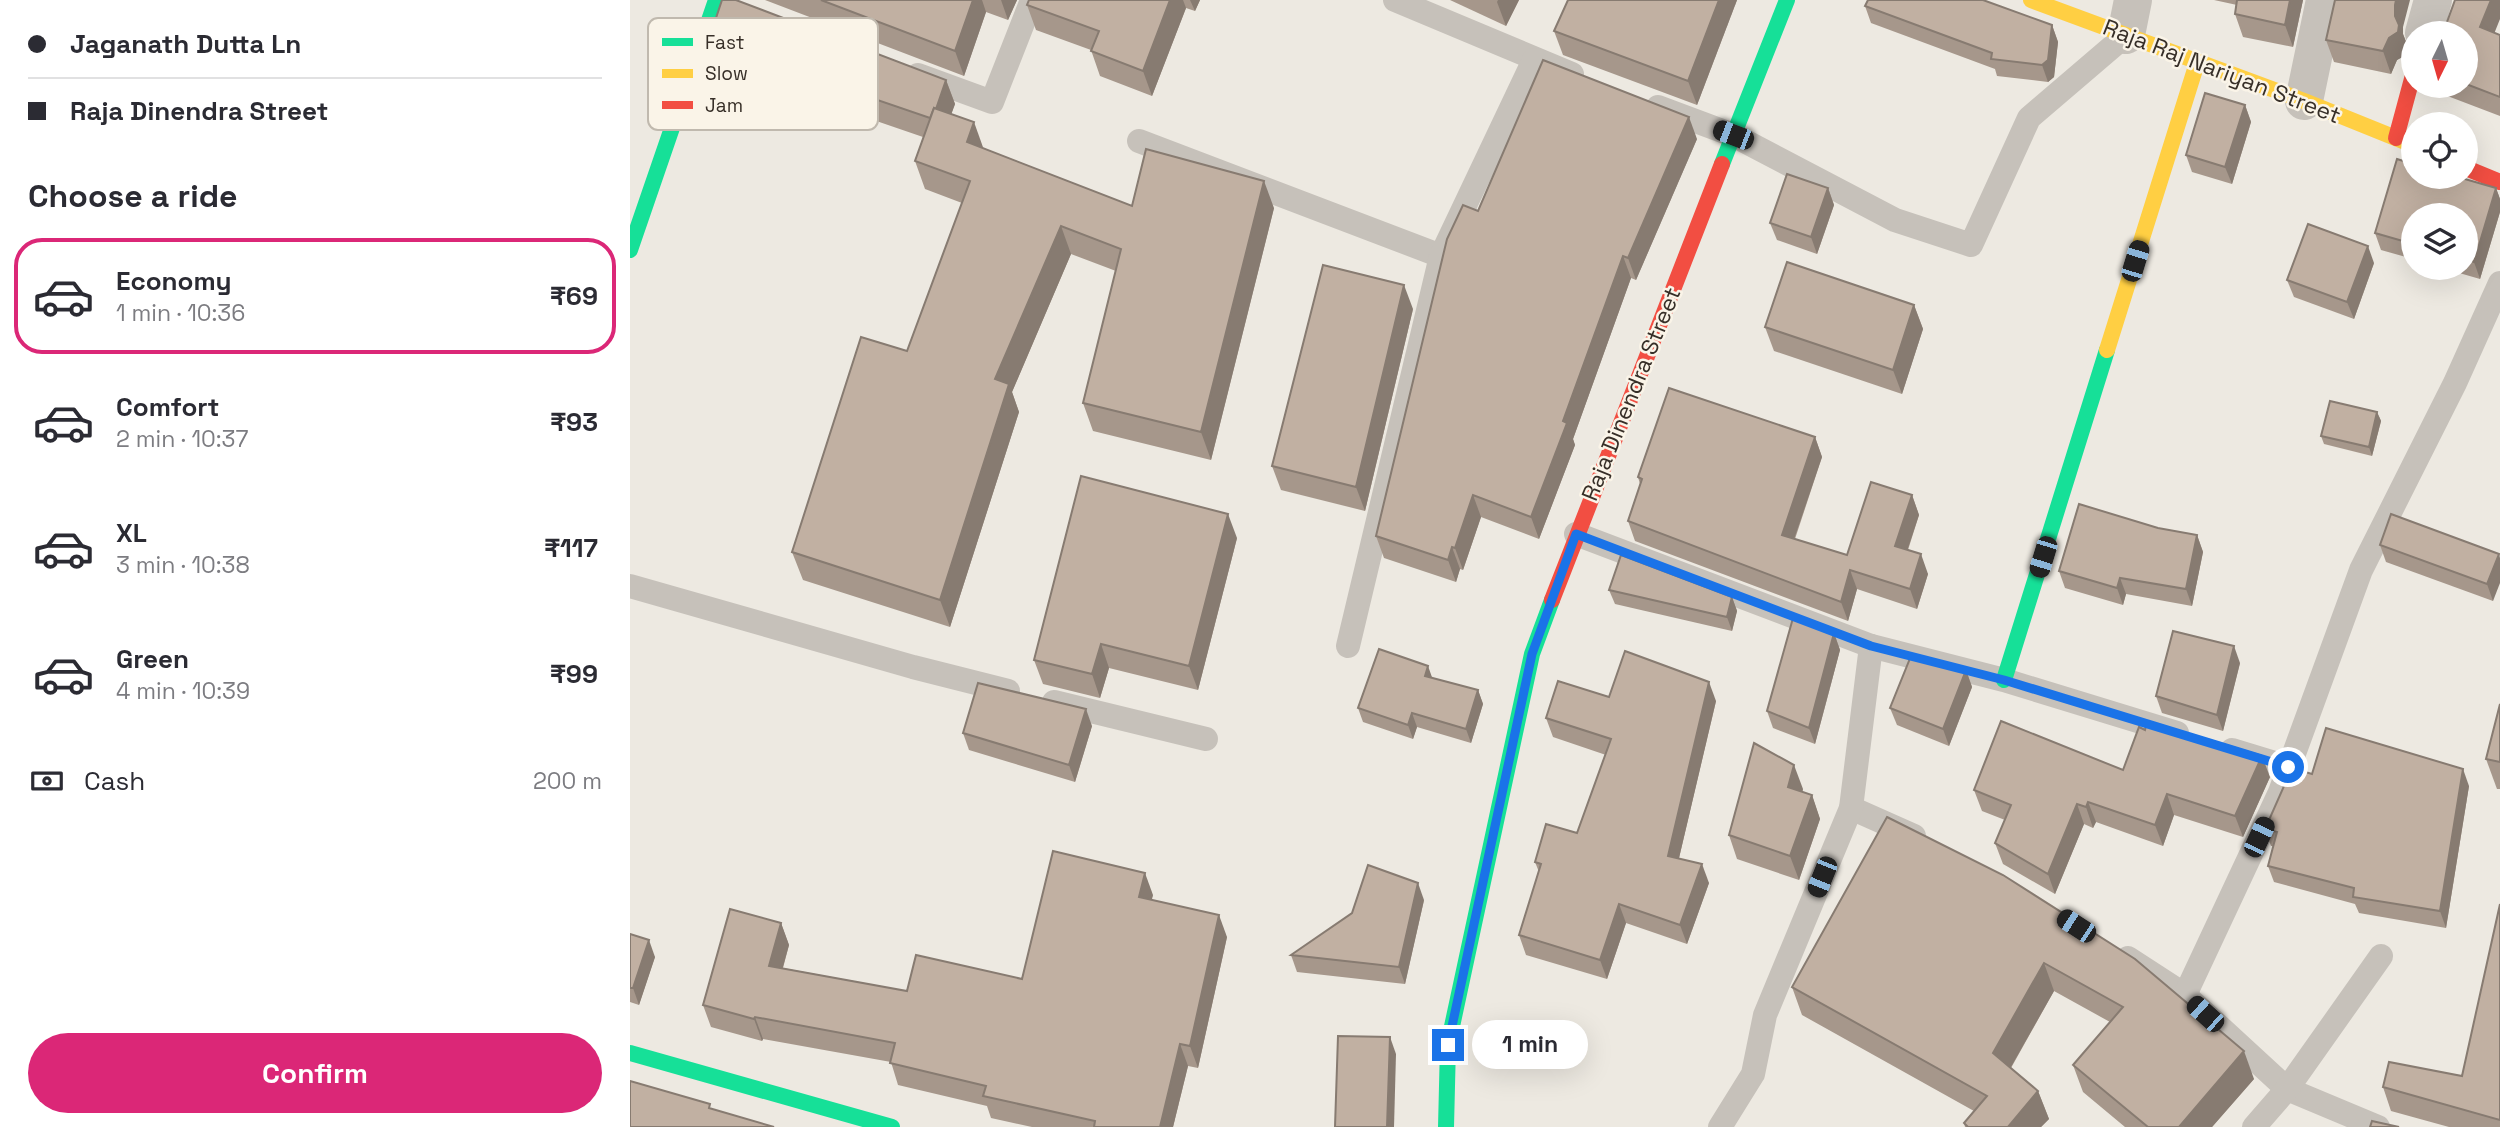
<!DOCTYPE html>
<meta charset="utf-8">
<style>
:root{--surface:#fff;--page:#f7f7f7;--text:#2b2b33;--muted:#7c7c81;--line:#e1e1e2;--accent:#db2777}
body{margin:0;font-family:"Space Grotesk",sans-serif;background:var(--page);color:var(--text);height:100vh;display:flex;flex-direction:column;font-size:26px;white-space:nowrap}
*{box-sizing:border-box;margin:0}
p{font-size:23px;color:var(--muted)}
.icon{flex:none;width:38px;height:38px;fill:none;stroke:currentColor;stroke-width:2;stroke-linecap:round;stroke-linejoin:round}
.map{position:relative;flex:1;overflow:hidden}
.sheet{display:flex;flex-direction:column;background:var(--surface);width:630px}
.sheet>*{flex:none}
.banner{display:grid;align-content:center;height:154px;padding:0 28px;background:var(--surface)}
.needle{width:46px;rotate:185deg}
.buttons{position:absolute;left:1771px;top:21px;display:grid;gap:14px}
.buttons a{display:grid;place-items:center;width:77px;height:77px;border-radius:50%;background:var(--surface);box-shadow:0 7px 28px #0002;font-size:35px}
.end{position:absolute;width:32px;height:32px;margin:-16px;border:9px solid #1a73e8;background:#fff;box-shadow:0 0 0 4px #fff}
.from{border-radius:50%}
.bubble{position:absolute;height:49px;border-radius:24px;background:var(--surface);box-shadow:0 7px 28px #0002;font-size:23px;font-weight:600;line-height:49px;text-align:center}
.car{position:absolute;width:21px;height:42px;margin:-21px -10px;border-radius:9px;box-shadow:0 0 5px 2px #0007;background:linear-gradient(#222 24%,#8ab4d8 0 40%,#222 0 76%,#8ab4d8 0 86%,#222 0)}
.banner b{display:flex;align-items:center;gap:24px;height:66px;font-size:26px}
.banner b+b{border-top:2px solid var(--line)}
.banner i{width:18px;height:18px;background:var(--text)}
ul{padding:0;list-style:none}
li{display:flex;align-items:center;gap:21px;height:116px;margin:0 14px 10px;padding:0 14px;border:4px solid transparent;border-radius:28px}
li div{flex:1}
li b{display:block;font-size:26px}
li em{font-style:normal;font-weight:600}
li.active{border-color:var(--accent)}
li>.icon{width:63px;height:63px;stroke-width:1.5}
h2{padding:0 28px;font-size:32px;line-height:84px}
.pay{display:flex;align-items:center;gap:18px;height:77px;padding:0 28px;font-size:26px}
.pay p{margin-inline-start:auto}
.cta{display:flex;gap:14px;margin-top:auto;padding:14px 28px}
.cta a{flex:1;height:80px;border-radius:42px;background:var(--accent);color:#fff;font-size:28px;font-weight:600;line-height:80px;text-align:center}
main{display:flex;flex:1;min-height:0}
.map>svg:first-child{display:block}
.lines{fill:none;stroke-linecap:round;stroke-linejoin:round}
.lane{stroke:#c6c1ba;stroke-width:24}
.street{stroke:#c6c1ba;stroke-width:38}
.fast{stroke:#16e098;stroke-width:16}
.slow{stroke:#ffcf43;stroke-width:16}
.jam{stroke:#f24e42;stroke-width:16}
.wall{fill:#a6978b}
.shaded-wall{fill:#877b71}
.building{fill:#c1b0a2;stroke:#877b71;stroke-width:2}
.route{stroke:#1a73e8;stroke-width:9}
.labels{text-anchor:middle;stroke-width:5;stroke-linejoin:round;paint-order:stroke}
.street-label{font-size:23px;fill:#372f28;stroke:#faf4e8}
.key{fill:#faf4e8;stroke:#c0b9ae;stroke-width:2}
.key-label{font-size:19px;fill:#372f28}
</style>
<main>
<section class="sheet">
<div class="banner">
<b><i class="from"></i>Jaganath Dutta Ln</b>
<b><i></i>Raja Dinendra Street</b>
</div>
<h2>Choose a ride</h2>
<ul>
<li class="active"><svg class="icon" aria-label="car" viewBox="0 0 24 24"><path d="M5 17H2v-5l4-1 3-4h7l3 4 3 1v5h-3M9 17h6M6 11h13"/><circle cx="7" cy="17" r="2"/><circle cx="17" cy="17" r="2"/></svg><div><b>Economy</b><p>1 min · 10:36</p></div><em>₹69</em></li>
<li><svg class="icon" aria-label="car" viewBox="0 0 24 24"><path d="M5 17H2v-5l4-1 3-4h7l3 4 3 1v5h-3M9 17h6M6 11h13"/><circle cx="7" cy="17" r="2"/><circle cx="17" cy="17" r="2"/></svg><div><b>Comfort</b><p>2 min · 10:37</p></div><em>₹93</em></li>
<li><svg class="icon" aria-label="car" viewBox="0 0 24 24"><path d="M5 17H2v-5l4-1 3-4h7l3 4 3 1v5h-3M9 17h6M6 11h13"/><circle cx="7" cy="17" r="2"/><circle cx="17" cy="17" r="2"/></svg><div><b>XL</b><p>3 min · 10:38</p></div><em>₹117</em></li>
<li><svg class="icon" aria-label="car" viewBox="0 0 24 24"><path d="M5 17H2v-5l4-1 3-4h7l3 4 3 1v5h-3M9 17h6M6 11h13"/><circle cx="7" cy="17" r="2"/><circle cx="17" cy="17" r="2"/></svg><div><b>Green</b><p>4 min · 10:39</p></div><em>₹99</em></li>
</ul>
<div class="pay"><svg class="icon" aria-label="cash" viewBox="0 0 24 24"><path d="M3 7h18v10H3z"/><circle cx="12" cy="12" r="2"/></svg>Cash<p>200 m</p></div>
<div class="cta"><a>Confirm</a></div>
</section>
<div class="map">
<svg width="1870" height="1127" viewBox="0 0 1870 1127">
<rect width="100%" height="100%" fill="#ede9e1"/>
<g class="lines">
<!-- lane -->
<g class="lane">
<path d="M765,0L942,74"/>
<path d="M288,75L362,102L402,0"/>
<path d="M1028,107L1103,135L1265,220L1341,245L1399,118L1496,35"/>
<path d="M509,141L811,256"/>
<path d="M946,534L1241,646L1374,680L1547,733"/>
<path d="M0,586L283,667L378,691"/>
<path d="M718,646L811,256L904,60"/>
<path d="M424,702L576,739"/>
<path d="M1602,750L1658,767"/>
<path d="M1221,808L1284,836"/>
<path d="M1498,958L1555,995L1657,1089L1748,1127"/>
<path d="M1555,995L1650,792L1731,570L1825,383L1870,283"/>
<path d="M1090,1127L1123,1074L1135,1015L1221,808L1241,646"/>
<path d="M1624,1127L1657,1089L1751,956"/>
</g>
<!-- street -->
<g class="street">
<path d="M1794,33L1803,0"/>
<path d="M1496,35L1503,0"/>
<path d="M1674,101L1695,0"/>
</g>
<!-- fast -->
<g class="fast">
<path d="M1092,164L1157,0"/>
<path d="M0,250L86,0"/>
<path d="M1374,680L1477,350"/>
<path d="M0,1053L262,1127"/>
<path d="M816,1127L818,1045L902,654L922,600"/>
</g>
<!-- slow -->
<g class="slow">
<path d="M1401,0L1674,101L1783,145"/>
<path d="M1477,350L1567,63"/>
</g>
<!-- jam -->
<g class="jam">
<path d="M1766,138L1783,75"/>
<path d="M1836,168L1870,182"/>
<path d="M922,600L1092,164"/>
</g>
</g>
<!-- wall -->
<g class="wall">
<path d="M135,0H387L378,20L356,12L334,76Z"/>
<path d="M399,0H570L565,11L556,8L522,96L470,76L461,50L406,30L397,5Z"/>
<path d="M820,0H889L876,26Z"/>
<path d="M938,0H1107L1067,105L933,55L924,31Z"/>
<path d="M1584,0H1673L1663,47L1613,37L1605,14L1607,5Z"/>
<path d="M1235,6L1422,25L1428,42L1424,77L1418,82L1367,76L1365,69L1241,23Z"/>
<path d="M1773,27V34L1778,47L1776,55L1767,60L1761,74L1704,62L1696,40Z"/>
<path d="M1836,33H1865L1870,35V116L1807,92L1804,86H1836Z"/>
<path d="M78,42L316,80L325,104L321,114L353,148L502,206L644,208L581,460L463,431L453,403L486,271L441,254L382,392L389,412L320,627L173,580L162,552L277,351L332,203L295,189L285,161L293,137L86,66Z"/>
<path d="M1615,105L1621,122L1602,184L1562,172L1556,155Z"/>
<path d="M1067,139L1006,280L1001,278L943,439L945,445L909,539L851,517L833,570L830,569L826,582L754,558L746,536L848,211Z"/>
<path d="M1767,159L1783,164V177H1828L1866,188L1870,199V212L1850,279L1812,268H1836V215H1783V259L1751,250L1745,233Z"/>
<path d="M1198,188L1204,205L1187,254L1147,240L1140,223Z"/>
<path d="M1744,263L1724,319L1664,297L1657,280Z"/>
<path d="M1284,305L1293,329L1272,394L1144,351L1135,327Z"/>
<path d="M783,309L735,511L651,490L642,466Z"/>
<path d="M1747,412L1751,421L1742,456L1694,444L1691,436Z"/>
<path d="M1185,437L1192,457L1165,539L1217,555L1282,495L1289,515L1278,550L1298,574L1287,609L1227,589L1218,621L1005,541L998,521L1010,484L1008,477Z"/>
<path d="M1528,528L1567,535L1573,552L1562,606L1496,594L1493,605L1435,588L1429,571Z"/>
<path d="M607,538L568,690L479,668L470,698L413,684L404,660Z"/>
<path d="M1750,545L1869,554L1863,601L1756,562Z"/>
<path d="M979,590L1102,597L1107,611L1102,631L985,604Z"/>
<path d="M1204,633L1210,650L1185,744L1143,728L1137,711Z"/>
<path d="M1610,663L1593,731L1532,713L1526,696Z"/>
<path d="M1336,670L1342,687L1319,746L1267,725L1260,708Z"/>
<path d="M802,678L848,690L853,704L841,743L787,727L783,739L733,722L728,708Z"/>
<path d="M979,697L1086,701L1049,858L1079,883L1057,944L996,923L977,979L896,955L889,935L909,872L905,862L947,833L976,755L923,737L916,718Z"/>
<path d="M1870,704V789H1867L1856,759Z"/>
<path d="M462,726L445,782L339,750L333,733Z"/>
<path d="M1493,770L1640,777L1613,837L1544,815L1533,846L1466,822L1463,828L1454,824L1425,894L1373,864L1365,843L1375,820L1352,811L1344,790Z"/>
<path d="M1682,774L1839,786L1816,928L1729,913L1725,904L1644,882L1638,866L1643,846H1641L1635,829Z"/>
<path d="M1173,789L1172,792L1182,795L1190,819L1169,880L1107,859L1099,835Z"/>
<path d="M1257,817L1624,1079L1582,1127H1495L1453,1092L1443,1065L1480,1022L1424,991L1381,1068L1408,1091L1419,1119L1411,1127H1335L1334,1123L1344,1111L1172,1015L1162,987Z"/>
<path d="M523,895L521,900L597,937L568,1068L558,1066L543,1127H402L361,1118L357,1106L268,1085L261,1062L133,1039L132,1041L81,1027L73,1005L151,923L159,945L153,968L277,991L392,979Z"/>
<path d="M794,900L775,984L667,972L661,955Z"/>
<path d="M1870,904V1127H1819L1761,1111L1753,1087L1832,1076Z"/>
<path d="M0,934L25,957L9,1005L0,1002Z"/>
</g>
<!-- shaded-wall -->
<g class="shaded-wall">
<path d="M343,0H352L356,12L334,76L325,51Z"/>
<path d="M371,0H387L378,20Z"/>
<path d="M540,0H553L556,8L522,96L513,71Z"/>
<path d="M560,0H570L565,11Z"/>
<path d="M868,0H889L876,26L867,2Z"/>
<path d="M1089,0H1107L1067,105L1058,81Z"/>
<path d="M1660,0H1673L1663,47L1655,25Z"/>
<path d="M1766,0H1780L1773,27V34L1778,47L1776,55L1767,60L1761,74L1753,51L1765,16V5Z"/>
<path d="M1861,0H1870V19L1858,49L1850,27Z"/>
<path d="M1422,25L1428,42L1424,77L1418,82L1412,65Z"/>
<path d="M316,80L325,104L311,143L302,119Z"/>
<path d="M1615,105L1621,122L1602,184L1595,167Z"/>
<path d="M1059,117L1067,139L1006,280L998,258Z"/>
<path d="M344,122L354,150L337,142Z"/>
<path d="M634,181L644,208L581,460L571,432Z"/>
<path d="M1198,188L1204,205L1187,254L1181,237Z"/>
<path d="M1866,188L1870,199V212L1850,279L1844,262Z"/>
<path d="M431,226L441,254L382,392L389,412L320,627L310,600L365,379Z"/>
<path d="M1738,246L1744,263L1724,319L1717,302Z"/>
<path d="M993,256L1001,278L943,439L945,445L909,539L901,517L933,421Z"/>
<path d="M774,285L783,309L735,511L726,487Z"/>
<path d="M1284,305L1293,329L1272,394L1263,370Z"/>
<path d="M1747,412L1751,421L1742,456L1739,447Z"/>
<path d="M1185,437L1192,457L1159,554L1152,535Z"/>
<path d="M843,495L851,517L833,570L825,548Z"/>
<path d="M1282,495L1289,515L1272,566L1265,546Z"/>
<path d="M598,514L607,538L568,690L559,666Z"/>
<path d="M1567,535L1573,552L1562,606L1556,589Z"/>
<path d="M822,547L830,569L826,582L818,560Z"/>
<path d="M1291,554L1298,574L1287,609L1280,589Z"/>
<path d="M1869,554L1870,558V583L1863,601L1857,584Z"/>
<path d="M1220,570L1227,589L1218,621L1211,602Z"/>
<path d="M1490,578L1496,594L1493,605L1487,588Z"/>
<path d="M1102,597L1107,611L1102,631L1097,617Z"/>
<path d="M1204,633L1210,650L1185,744L1179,728Z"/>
<path d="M471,644L479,668L470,698L462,674Z"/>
<path d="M1604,646L1610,663L1593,731L1587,715Z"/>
<path d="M798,666L803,680L795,676Z"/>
<path d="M1336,670L1342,687L1319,746L1313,729Z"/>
<path d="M1079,682L1086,701L1045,875L1038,856Z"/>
<path d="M848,690L853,704L841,743L836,729Z"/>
<path d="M456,709L462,726L445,782L439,765Z"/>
<path d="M782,713L787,727L783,739L778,725Z"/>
<path d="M1632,756L1640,777L1613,837L1605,816Z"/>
<path d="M1164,765L1173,789L1167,811L1158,787Z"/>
<path d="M1833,769L1839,786L1816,928L1810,911Z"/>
<path d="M1537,794L1544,815L1533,846L1525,825Z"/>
<path d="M1182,795L1190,819L1169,880L1160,856Z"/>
<path d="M1458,802L1466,822L1463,828L1456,807Z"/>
<path d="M1447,804L1454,824L1425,894L1418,874Z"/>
<path d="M1072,864L1079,883L1057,944L1050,925Z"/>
<path d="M515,873L523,895L517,919L509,897Z"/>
<path d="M788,883L794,900L775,984L769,967Z"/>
<path d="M989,904L996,923L977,979L970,960Z"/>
<path d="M589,915L597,937L568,1068L560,1046Z"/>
<path d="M151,923L159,945L147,988L139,966Z"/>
<path d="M19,940L25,957L9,1005L3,988Z"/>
<path d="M1414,963L1424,991L1373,1081L1363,1053Z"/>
<path d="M125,1017L133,1039L132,1041L124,1019Z"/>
<path d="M760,1037L766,1054L764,1127H757Z"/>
<path d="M550,1044L558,1066L543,1127H530Z"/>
<path d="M1614,1051L1624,1079L1582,1127H1549Z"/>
<path d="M1408,1091L1419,1119L1411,1127H1378Z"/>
</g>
<!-- building -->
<g class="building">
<path d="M92,0H106L316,80L306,109L304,108L300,118L78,42Z"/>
<path d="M191,0H343L325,51Z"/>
<path d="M399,0H540L513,71L461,51L469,31L397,5Z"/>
<path d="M938,0H1089L1058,81L924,31Z"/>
<path d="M1238,0H1353L1422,25L1418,60L1412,65L1361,59L1362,53L1235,6Z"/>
<path d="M1607,0H1660L1655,25L1605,14Z"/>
<path d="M1705,0H1766L1765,5V16L1769,25L1768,32L1759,38L1753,51L1696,40Z"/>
<path d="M1825,0H1861L1850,27L1870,35V97L1836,84V33H1813Z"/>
<path d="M913,60L1059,117L998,258L993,256L933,421L937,423L901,517L843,495L825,548L822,547L818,560L746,536L817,239L833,205L848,211Z"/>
<path d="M1575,93L1615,105L1595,167L1556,155Z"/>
<path d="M304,108L344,122L337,142L502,206L516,149L634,181L571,432L453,403L491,249L431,226L365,379L379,384L310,600L162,552L231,337L277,351L340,181L285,161Z"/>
<path d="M1767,159L1783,164V177H1828L1866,188L1844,262L1836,259V215H1783V244L1745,233Z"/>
<path d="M1157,174L1198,188L1181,237L1140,223Z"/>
<path d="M1678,224L1738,246L1717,302L1657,280Z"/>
<path d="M1157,262L1284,305L1263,370L1135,327Z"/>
<path d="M693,265L774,285L726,487L642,466Z"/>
<path d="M1039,388L1185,437L1152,535L1217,555L1241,482L1282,495L1265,546L1291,554L1280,589L1220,570L1211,602L998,521L1012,479L1008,477Z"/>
<path d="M1700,401L1747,412L1739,447L1691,436Z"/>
<path d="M451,476L598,514L559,666L471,644L462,674L404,660Z"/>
<path d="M1449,504L1528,528L1567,535L1556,589L1490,578L1487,588L1429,571Z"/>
<path d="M1761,514L1869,554L1857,584L1750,545Z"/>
<path d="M991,555L1102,597L1097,617L979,590Z"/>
<path d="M1163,618L1204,633L1179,728L1137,711Z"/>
<path d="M1543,631L1604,646L1587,715L1526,696Z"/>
<path d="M749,649L798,666L795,676L848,690L836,729L782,713L778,725L728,708Z"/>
<path d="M995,651L1079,682L1038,856L1072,864L1050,925L989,904L970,960L889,935L911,864L905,862L916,824L947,833L981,739L916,718L928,681L979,697Z"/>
<path d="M1281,656L1336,670L1313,729L1260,708Z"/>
<path d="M348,683L456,709L439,765L333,733Z"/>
<path d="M1870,704V762L1856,759Z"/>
<path d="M1371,721L1493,770L1509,727L1515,730L1517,721L1632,756L1605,816L1537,794L1525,825L1458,802L1456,807L1447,804L1418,874L1365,843L1381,805L1344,790Z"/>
<path d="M1696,728L1833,769L1810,911L1723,897L1724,888L1638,866L1647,832L1635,829L1662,768L1682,774Z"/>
<path d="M1124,743L1164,765L1158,787L1182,795L1160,856L1099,835Z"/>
<path d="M1257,817L1373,875L1505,959L1614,1051L1549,1127H1518L1443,1065L1493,1007L1414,963L1363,1053L1408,1091L1378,1127H1338L1334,1123L1357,1096L1162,987Z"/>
<path d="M423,851L515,873L509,897L589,915L560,1046L550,1044L530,1127H464L465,1121L353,1096L356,1086L260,1063L265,1043L125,1017L124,1019L73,1005L100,909L151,923L139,966L277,991L286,955L392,979Z"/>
<path d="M738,865L788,883L769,967L661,955L722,913Z"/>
<path d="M1870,904V1120L1753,1087L1759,1062L1832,1076Z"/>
<path d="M0,934L19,940L3,988H0Z"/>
<path d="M708,1036L760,1037L757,1127H705Z"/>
<path d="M0,1081L80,1104L79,1108L144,1127H0Z"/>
<path d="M1742,1121L1769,1127H1740Z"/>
</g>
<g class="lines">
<!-- route -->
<path class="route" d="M818,1045L902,654L946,534L1241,646L1374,680L1658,767"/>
</g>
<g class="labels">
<!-- street labels -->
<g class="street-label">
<text transform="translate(1592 71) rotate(21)" y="8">Raja Raj Nariyan Street</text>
<text transform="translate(1001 394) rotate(-68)" y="8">Raja Dinendra Street</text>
</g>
</g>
<!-- legend -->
<rect x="18" y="18" width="230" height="112" rx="10" class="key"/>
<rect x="32" y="38" width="31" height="8" fill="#16e098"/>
<rect x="32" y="69" width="31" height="9" fill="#ffcf43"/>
<rect x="32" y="101" width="31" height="8" fill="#f24e42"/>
<g class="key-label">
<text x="75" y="49">Fast</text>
<text x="75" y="80">Slow</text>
<text x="75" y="112">Jam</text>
</g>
</svg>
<div class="buttons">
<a><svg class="needle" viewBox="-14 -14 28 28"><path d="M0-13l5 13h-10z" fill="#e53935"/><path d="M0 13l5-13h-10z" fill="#7c7c81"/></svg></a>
<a><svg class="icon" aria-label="locate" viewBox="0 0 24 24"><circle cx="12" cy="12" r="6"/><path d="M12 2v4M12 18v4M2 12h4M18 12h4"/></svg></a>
<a><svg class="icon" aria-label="layers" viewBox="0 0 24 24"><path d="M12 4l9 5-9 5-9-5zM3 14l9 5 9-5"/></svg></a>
</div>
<i class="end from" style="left:1658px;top:767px"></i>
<i class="end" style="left:818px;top:1045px"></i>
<div class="bubble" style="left:842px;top:1020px;width:116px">1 min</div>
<i class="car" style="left:1103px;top:135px;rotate:291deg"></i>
<i class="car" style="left:1505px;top:261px;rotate:17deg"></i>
<i class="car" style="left:1413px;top:557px;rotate:197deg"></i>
<i class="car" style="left:1629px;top:837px;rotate:25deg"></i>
<i class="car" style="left:1192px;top:877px;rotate:202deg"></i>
<i class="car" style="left:1446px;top:926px;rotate:303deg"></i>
<i class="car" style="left:1575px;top:1014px;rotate:312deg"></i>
</div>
</main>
